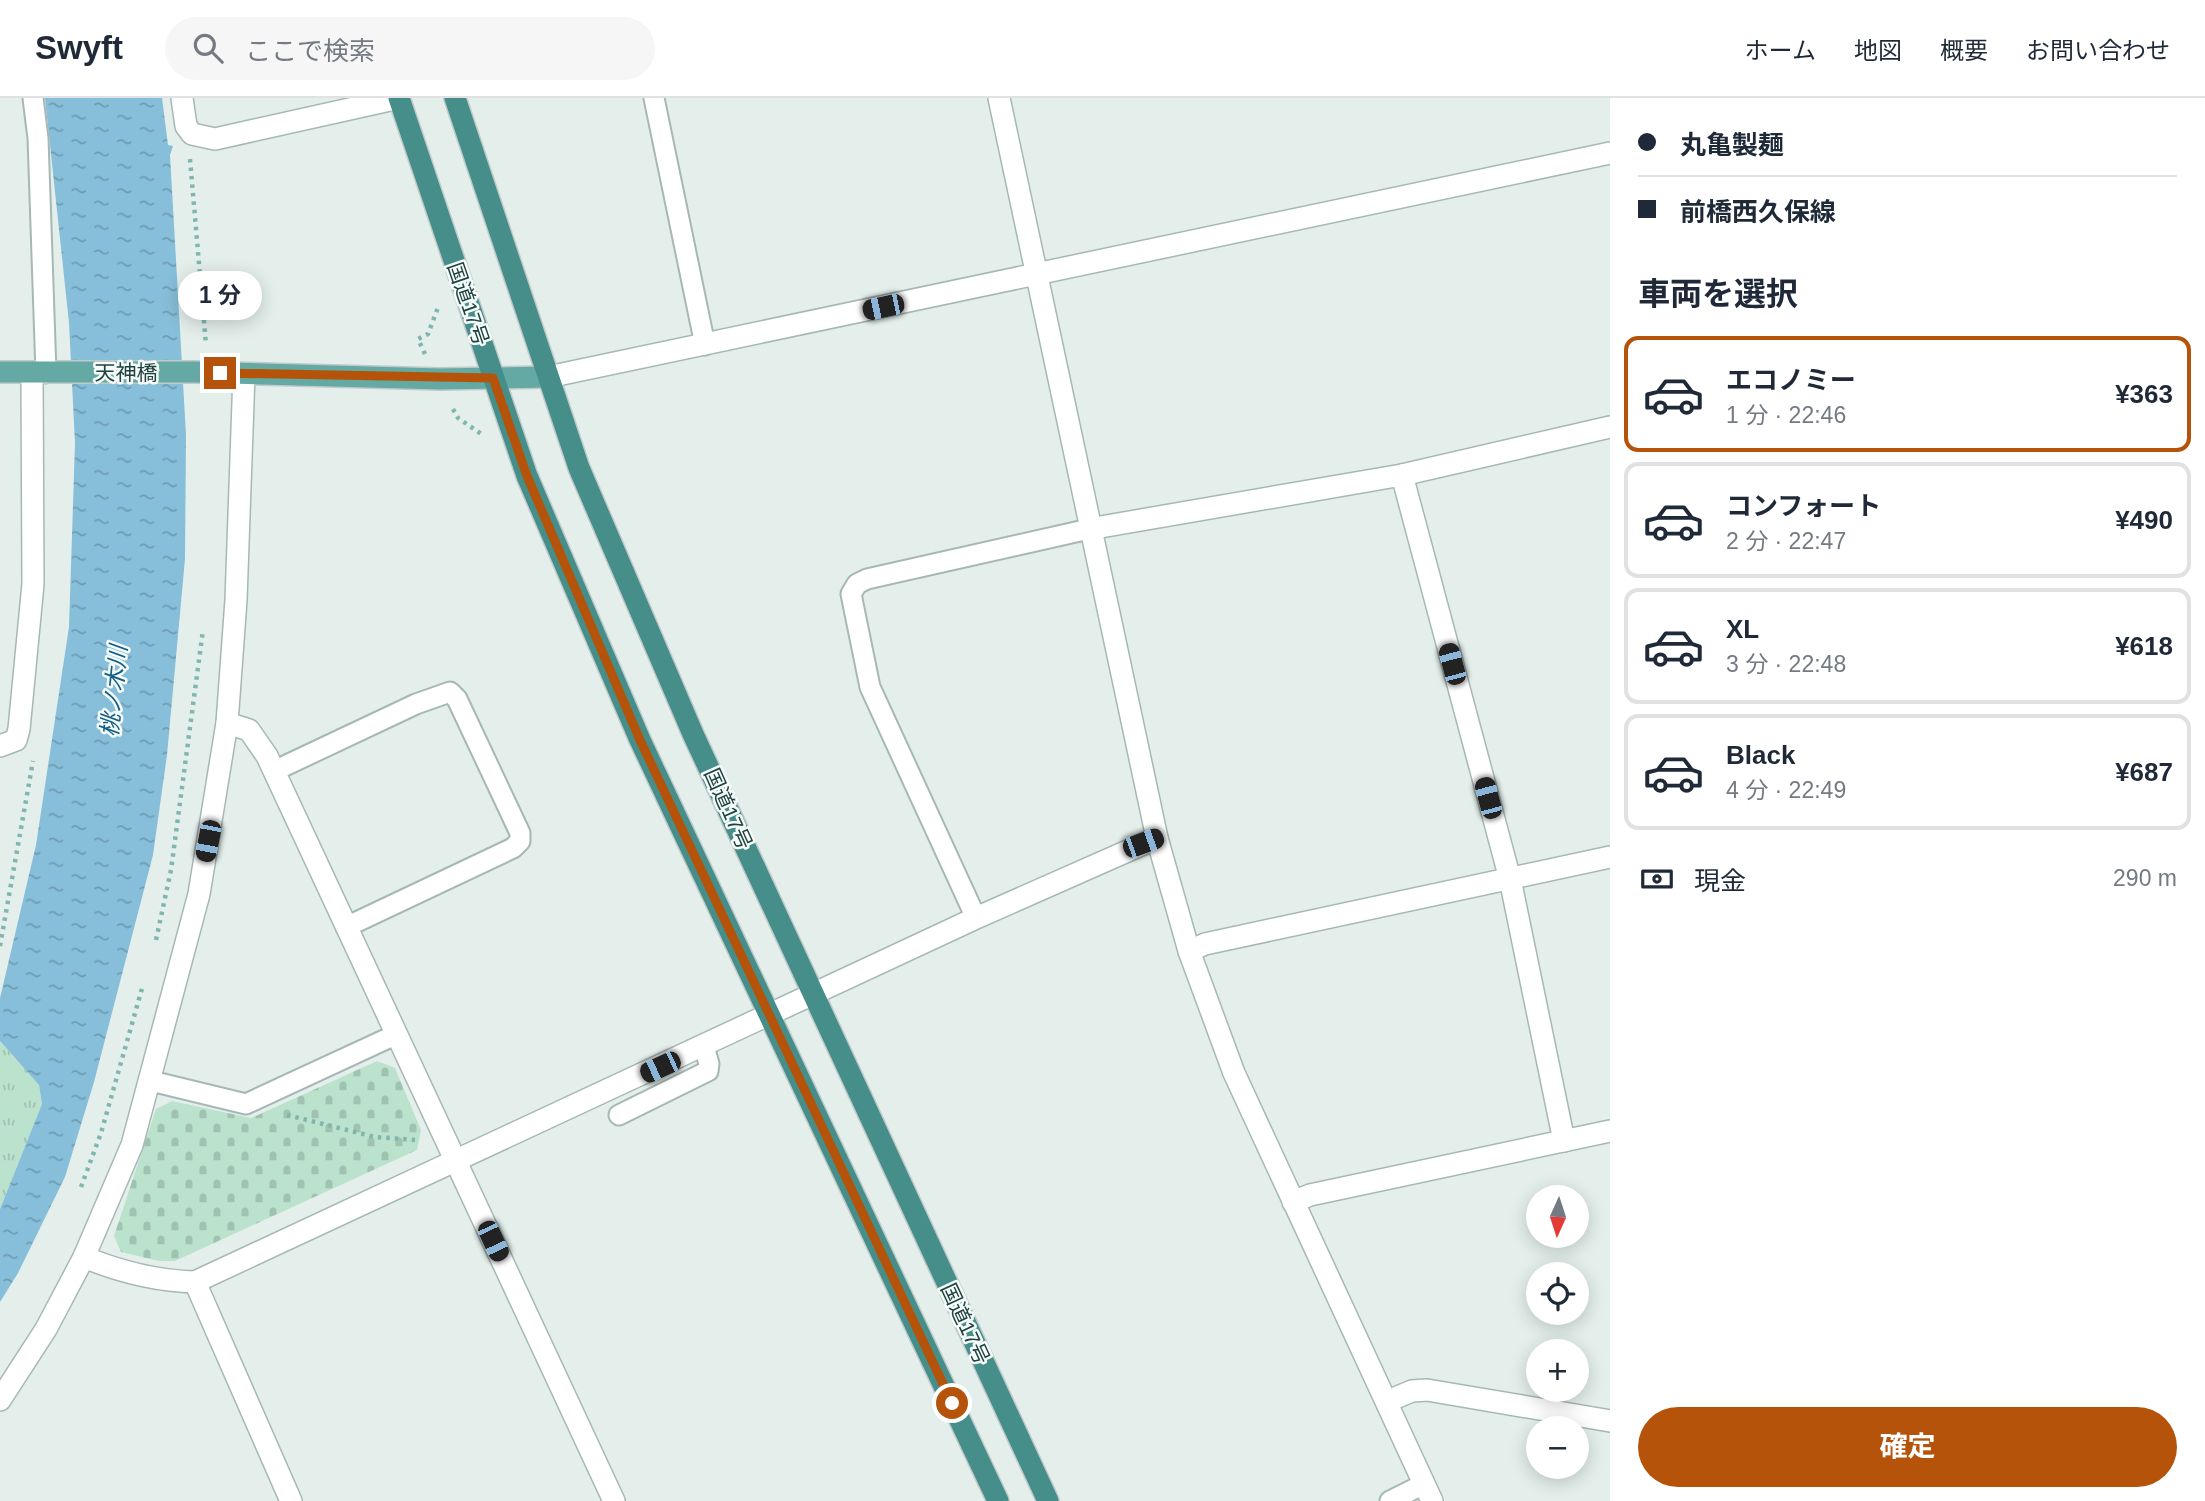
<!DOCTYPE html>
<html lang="ja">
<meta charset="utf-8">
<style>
:root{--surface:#fff;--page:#f6f6f7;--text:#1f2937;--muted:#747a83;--line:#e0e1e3;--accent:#b45309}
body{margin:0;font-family:Arial,"Noto Sans JP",sans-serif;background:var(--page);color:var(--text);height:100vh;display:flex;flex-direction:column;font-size:26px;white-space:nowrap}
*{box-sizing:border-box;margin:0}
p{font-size:23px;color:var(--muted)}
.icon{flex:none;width:38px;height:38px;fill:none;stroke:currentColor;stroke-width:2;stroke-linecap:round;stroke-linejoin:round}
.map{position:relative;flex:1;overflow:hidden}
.drawer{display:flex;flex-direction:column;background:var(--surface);width:595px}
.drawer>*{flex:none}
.banner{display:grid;align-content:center;height:154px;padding:0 28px;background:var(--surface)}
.needle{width:46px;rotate:183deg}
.fabs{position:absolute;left:1526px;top:1087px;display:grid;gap:14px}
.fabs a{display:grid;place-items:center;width:63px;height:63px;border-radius:50%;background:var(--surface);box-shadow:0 4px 18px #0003;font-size:35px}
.end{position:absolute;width:32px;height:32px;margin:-16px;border:9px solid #b45309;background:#fff;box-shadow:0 0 0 4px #fff}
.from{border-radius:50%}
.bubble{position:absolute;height:49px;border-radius:24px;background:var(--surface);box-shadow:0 4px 18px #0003;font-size:23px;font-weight:700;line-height:49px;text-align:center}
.car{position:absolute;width:21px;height:42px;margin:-21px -10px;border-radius:9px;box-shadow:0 0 5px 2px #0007;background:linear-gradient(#222 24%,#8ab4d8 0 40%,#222 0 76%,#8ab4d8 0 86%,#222 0)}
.banner b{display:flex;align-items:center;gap:24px;height:66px;font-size:26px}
.banner b+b{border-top:2px solid var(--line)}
.banner i{width:18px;height:18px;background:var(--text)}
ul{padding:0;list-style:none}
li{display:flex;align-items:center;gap:21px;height:116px;margin:0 14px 10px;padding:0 14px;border:4px solid var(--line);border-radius:14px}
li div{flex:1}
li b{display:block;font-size:26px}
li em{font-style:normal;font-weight:700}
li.active{border-color:var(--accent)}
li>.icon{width:63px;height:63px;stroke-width:1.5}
h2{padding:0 28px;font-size:32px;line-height:84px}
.pay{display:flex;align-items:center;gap:18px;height:77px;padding:0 28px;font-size:26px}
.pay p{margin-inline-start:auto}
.action{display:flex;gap:14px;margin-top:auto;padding:14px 28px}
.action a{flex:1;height:80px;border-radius:42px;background:var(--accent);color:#fff;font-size:28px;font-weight:700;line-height:80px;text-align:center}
header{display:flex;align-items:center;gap:42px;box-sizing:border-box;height:98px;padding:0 35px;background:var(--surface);border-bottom:2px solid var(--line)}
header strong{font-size:33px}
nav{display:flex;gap:38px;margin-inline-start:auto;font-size:24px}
.search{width:490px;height:63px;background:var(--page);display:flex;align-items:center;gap:18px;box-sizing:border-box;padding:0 24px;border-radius:38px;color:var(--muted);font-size:26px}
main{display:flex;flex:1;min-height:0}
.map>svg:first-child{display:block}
.grass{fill:url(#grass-tufts)}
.cemetery{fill:url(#cemetery-stones)}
.water{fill:url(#water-ripples)}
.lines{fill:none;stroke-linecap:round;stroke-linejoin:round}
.service-casing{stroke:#a6b8b5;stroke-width:23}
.minor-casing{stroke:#a6b8b5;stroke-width:24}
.tertiary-casing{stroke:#a6b8b5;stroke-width:24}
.primary-casing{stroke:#c1caca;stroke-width:24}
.trunk-casing{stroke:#c1caca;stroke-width:24}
.path{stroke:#81b6af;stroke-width:4.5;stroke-dasharray:3.5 5;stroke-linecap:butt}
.service{stroke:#fff;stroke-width:19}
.minor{stroke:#fff;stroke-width:21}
.tertiary{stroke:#fff;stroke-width:21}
.primary{stroke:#64a9a4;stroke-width:21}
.trunk{stroke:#468e8a;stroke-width:21}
.route{stroke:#b45309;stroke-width:9}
.labels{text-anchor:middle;stroke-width:5;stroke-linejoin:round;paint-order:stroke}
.street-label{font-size:21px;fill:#214340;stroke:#f5fbf9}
.water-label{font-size:23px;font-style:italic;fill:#135f87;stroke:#f5fbf9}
</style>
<header>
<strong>Swyft</strong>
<div class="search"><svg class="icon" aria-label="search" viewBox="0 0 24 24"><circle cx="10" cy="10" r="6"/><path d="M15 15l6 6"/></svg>ここで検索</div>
<nav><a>ホーム</a><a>地図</a><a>概要</a><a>お問い合わせ</a></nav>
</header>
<main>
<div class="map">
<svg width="1610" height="1403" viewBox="0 0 1610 1403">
<defs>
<pattern id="grass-tufts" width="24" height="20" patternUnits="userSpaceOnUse" patternTransform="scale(1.75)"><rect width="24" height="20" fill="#bbe2cd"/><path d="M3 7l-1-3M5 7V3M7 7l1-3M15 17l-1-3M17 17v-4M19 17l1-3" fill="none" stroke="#a0c3b1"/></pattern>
<pattern id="cemetery-stones" width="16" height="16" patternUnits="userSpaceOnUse" patternTransform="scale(1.75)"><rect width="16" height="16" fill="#bbe2cd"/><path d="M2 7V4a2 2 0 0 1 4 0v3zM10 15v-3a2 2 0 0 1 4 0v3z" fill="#a0c3b1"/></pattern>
<pattern id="water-ripples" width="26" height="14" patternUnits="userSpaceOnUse" patternTransform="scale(1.75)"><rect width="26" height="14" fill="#87bed9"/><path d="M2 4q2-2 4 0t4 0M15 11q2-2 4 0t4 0" fill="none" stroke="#6e9cb1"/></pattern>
</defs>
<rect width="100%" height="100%" fill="#e4efec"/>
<!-- grass -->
<path class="grass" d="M0,943L39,987L42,1006L0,1111Z"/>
<!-- cemetery -->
<path class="cemetery" d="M377,963L395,970L421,1032L417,1052L175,1163H159L121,1154L114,1138L156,1011L172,1003L251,1020Z"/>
<!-- water -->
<path class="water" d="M45,0H162L168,47L173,48L170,57L186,337L185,461L167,657L153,757L94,984L65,1079L18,1175L0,1204V1111L42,1006L39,987L0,943V900L36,747L69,529L75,345L69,225Z"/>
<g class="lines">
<!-- service casing -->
<g class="service-casing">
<g id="service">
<path d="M33,0L38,40L46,275"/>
<path d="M654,0L705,247"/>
<path d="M274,673L416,606L450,594L457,601L520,735V743L513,750L346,829"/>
<path d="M976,820L870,589L851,496L857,486L867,481L1089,431"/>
<path d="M151,983L246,1006L395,937"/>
<path d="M619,1017L708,973L709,966L704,948"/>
<path d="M1390,1403L1424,1386"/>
</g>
</g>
<!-- minor casing -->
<g class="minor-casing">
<g id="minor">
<path d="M182,0L186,28L192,36L215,41L399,0"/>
<path d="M999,0L1157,740L1189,853L1234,975L1432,1403"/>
<path d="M1402,377L1510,781L1564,1043"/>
<path d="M1089,431L1402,377L1610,329"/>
<path d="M227,625L249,632L267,658L614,1403"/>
<path d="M0,648L16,642L19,631L33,486L32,275"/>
<path d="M1189,853L1205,846L1610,759"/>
<path d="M1293,1104L1310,1097L1610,1033"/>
<path d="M84,1159C118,1173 158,1183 195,1184L976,820L1157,740"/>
<path d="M195,1184L291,1403"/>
<path d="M0,1302L46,1231L84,1159L132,1047L199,796L227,625L236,502L244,276"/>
<path d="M1388,1303L1412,1293L1427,1292L1610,1323"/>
</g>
</g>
<!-- tertiary casing -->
<g class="tertiary-casing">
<path id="tertiary" d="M548,279L1610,55"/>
</g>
<!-- primary casing -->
<g class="primary-casing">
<path id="primary" d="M0,274H195L440,281L548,279"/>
</g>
<!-- trunk casing -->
<g class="trunk-casing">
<g id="trunk">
<path d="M399,0L527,378L640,642L998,1403"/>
<path d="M455,0L579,370L693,636L1048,1403"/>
</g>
</g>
<!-- path -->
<g class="path">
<path d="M190,61L206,247"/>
<path d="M425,256L418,241L428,236L439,207"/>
<path d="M453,311L458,320L483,337"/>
<path d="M156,842L171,772L203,532"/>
<path d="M0,848L33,663"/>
<path d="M287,1017L375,1039L415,1042"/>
<path d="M81,1089L101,1035L143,887"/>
</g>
<!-- service -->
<use href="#service" class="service"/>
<!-- minor -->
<use href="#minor" class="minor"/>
<!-- tertiary -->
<use href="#tertiary" class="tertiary"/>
<!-- primary -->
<use href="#primary" class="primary"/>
<!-- trunk -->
<use href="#trunk" class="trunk"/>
</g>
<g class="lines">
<!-- route -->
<path class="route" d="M220,275L493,280L527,378L640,642L952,1305"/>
</g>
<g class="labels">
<!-- street labels -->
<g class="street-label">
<text transform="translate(468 206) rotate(71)" y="7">国道17号</text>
<text x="126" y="282">天神橋</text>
<text transform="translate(728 711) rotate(66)" y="7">国道17号</text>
<text transform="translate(965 1226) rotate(65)" y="7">国道17号</text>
</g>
<!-- water labels -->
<g class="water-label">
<text transform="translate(114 593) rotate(-84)" y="8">桃ノ木川</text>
</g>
</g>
</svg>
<div class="fabs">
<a><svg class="needle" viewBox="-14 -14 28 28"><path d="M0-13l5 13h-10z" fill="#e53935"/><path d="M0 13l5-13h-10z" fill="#747a83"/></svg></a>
<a><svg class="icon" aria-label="locate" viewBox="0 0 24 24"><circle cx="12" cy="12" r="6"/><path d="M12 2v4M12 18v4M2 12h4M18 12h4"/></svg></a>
<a>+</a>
<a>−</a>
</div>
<i class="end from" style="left:952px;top:1305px"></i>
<i class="end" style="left:220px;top:275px"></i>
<div class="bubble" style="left:178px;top:173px;width:84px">1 分</div>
<i class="car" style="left:883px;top:209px;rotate:258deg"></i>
<i class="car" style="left:1452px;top:566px;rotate:345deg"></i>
<i class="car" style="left:1488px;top:700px;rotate:345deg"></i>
<i class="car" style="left:208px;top:743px;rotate:191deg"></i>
<i class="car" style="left:1143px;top:745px;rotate:70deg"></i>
<i class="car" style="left:660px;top:969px;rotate:245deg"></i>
<i class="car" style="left:493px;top:1143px;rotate:155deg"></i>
</div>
<section class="drawer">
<div class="banner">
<b><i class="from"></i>丸亀製麺</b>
<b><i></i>前橋西久保線</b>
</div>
<h2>車両を選択</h2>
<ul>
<li class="active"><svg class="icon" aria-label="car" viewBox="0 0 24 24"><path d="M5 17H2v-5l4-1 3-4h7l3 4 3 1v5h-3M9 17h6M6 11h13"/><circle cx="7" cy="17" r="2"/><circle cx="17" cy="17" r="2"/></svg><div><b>エコノミー</b><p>1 分 · 22:46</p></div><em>¥363</em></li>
<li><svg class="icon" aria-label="car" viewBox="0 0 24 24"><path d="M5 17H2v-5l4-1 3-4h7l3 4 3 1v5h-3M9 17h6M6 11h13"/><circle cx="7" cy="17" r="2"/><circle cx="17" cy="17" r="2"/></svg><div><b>コンフォート</b><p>2 分 · 22:47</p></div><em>¥490</em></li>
<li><svg class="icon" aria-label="car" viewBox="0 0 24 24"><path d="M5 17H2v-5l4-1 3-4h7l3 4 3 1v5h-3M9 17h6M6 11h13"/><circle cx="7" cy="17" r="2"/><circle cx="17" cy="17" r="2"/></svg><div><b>XL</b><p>3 分 · 22:48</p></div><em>¥618</em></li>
<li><svg class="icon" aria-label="car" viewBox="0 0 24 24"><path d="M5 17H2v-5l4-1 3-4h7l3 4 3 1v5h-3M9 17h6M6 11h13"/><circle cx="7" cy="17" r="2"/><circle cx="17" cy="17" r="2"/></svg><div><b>Black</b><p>4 分 · 22:49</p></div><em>¥687</em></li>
</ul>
<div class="pay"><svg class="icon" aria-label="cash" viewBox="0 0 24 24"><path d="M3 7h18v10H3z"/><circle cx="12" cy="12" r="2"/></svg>現金<p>290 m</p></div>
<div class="action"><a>確定</a></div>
</section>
</main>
